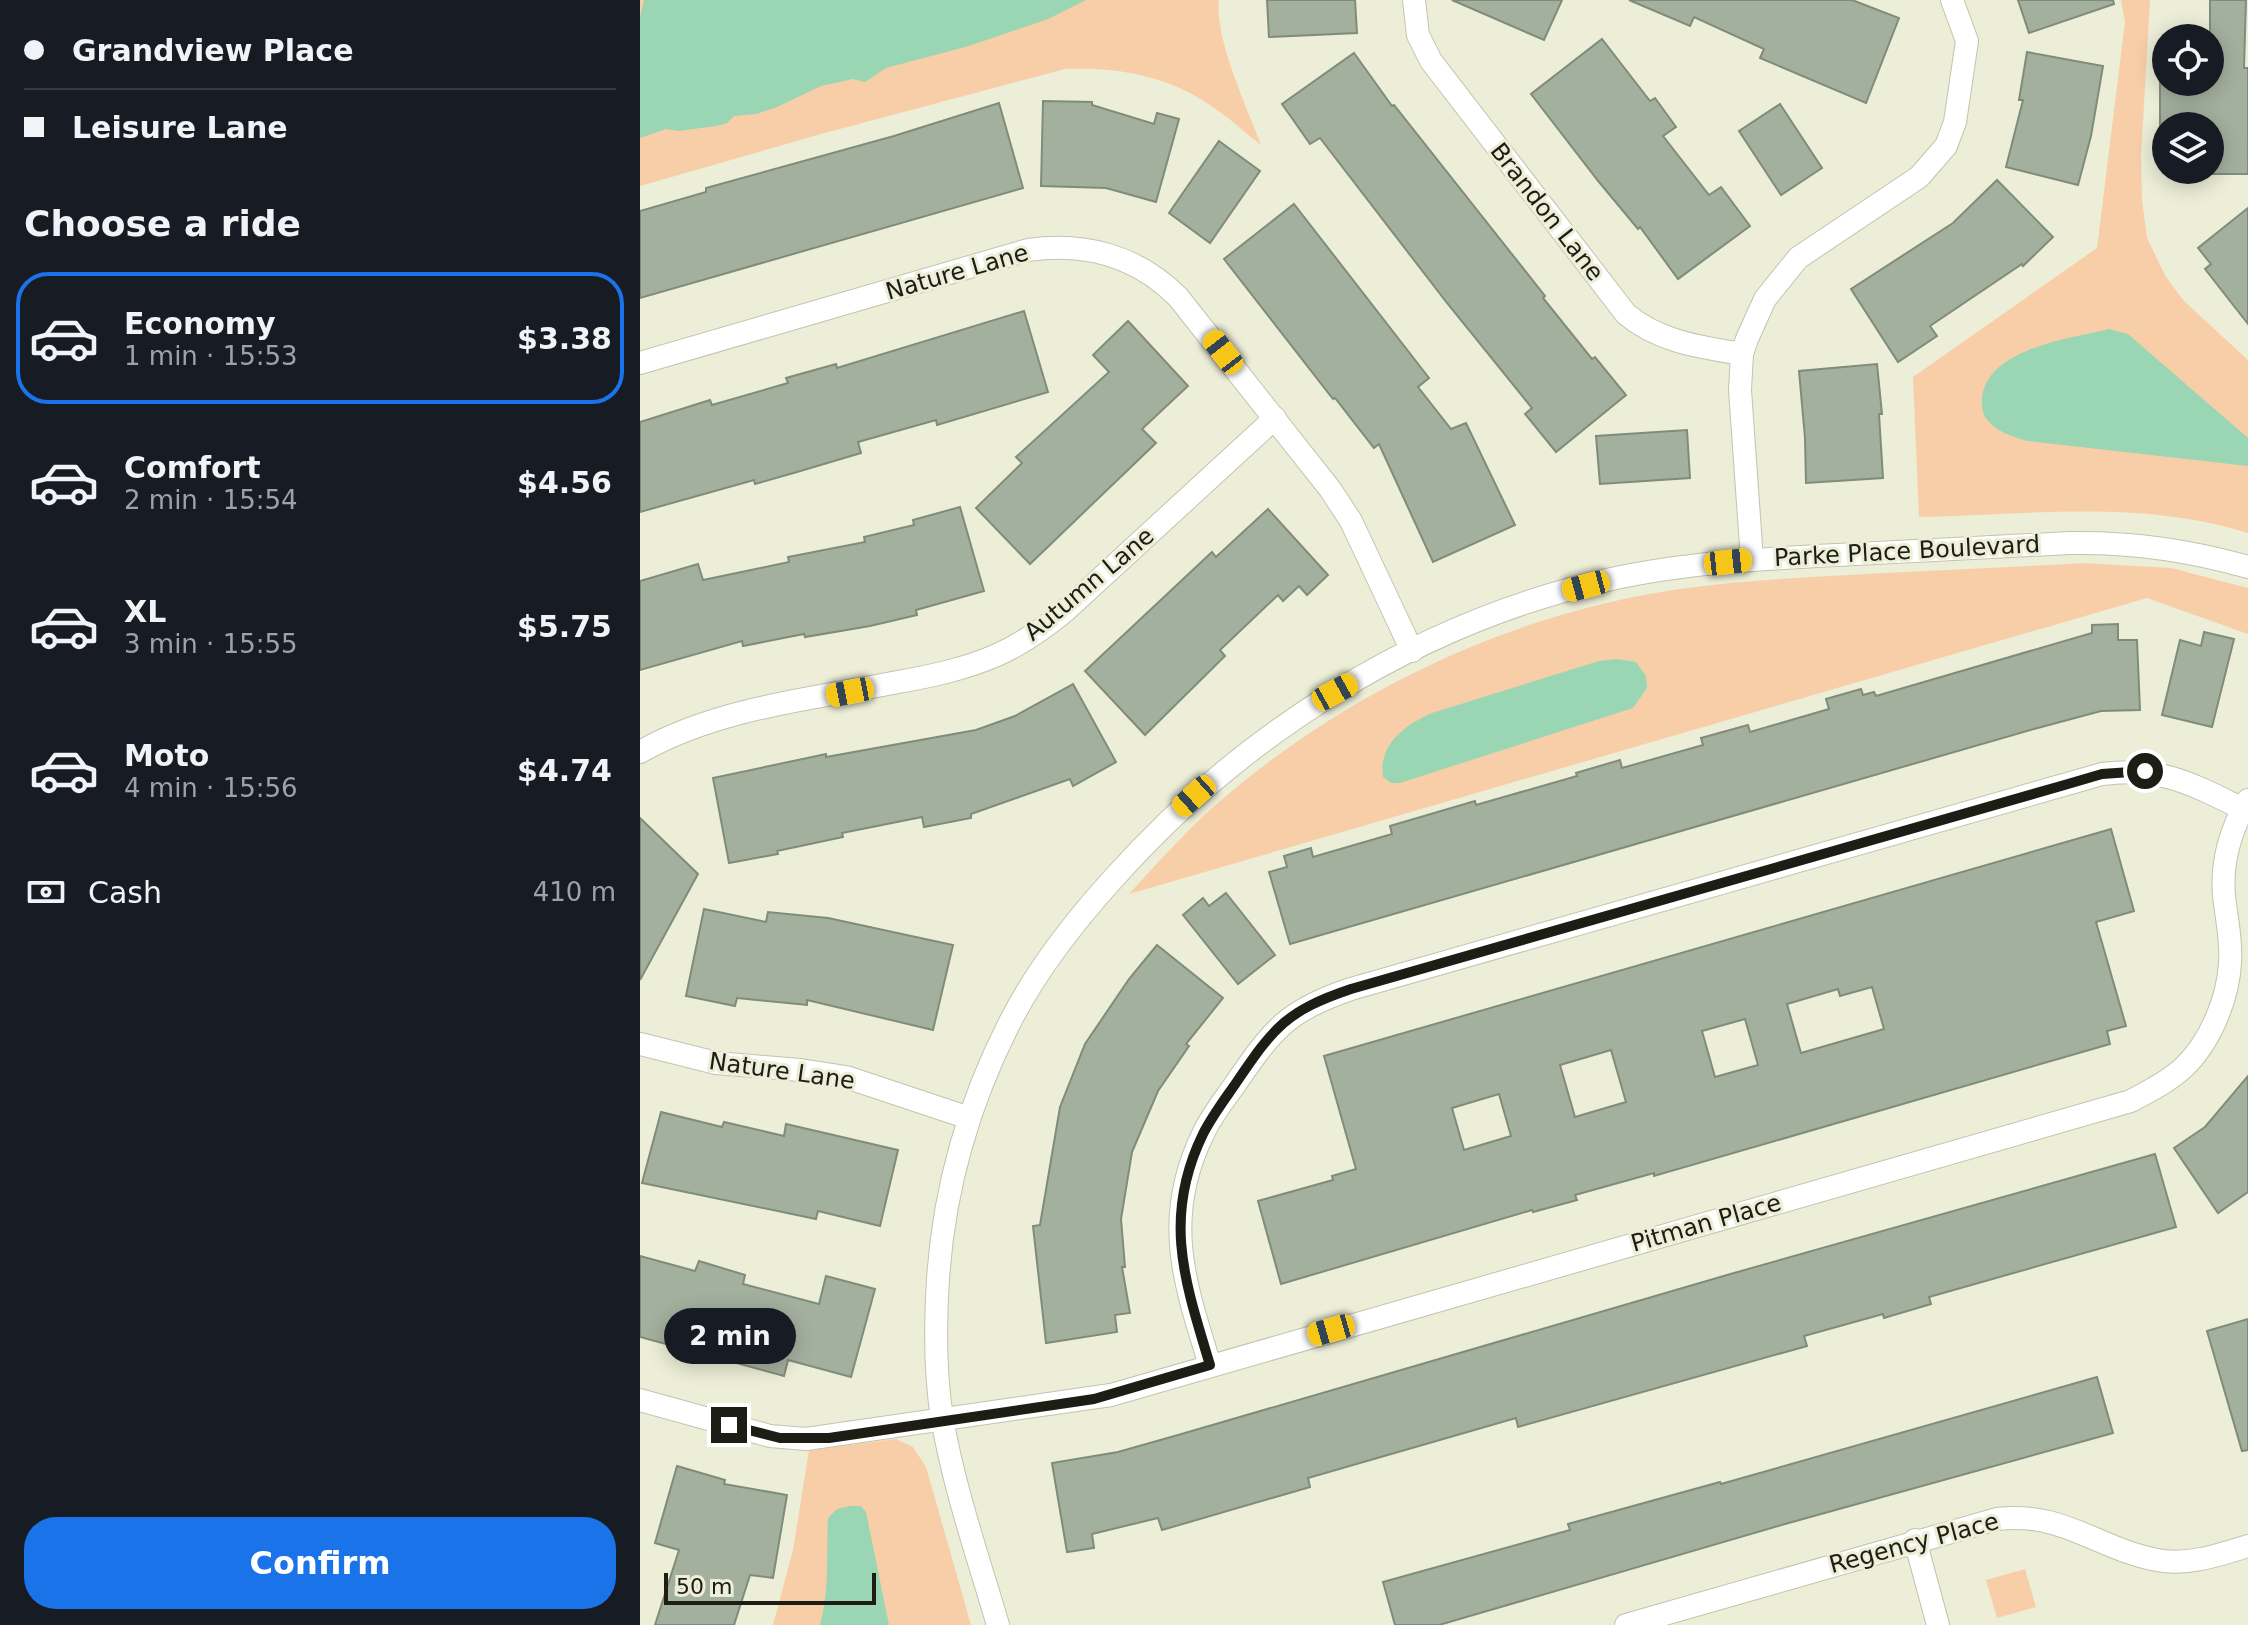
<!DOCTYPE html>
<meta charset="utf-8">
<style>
:root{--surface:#171b24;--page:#242831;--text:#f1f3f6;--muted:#9ea1a6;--line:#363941;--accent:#1a73e8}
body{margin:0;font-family:"DejaVu Sans",sans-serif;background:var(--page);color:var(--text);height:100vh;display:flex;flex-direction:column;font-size:30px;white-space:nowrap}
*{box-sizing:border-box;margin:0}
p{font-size:26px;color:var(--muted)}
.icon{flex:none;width:44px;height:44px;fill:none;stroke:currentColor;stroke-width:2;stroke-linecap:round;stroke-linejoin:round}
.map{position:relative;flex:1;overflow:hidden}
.side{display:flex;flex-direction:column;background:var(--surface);width:640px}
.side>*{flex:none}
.top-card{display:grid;align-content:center;height:176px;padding:0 24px;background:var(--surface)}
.buttons{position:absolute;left:1512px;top:24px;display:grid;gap:16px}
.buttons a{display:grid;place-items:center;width:72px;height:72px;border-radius:50%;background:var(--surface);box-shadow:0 4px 20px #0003;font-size:40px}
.scale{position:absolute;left:24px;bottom:20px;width:212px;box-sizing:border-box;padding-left:8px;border:4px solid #1d1d15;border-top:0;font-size:22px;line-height:28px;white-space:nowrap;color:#1d1d15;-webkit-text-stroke:6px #eceed7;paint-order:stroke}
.end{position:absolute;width:36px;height:36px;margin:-18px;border:10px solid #1d1d15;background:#fff;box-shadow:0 0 0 4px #fff}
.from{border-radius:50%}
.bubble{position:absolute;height:56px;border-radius:28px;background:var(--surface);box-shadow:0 4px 20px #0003;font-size:26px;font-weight:700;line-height:56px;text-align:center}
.car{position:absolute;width:24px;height:48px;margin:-24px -12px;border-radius:10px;box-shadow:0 0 6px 2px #0007;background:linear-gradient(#f5c518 24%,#345 0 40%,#f5c518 0 76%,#345 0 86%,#f5c518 0)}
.top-card b{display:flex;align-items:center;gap:28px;height:76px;font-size:30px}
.top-card b+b{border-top:2px solid var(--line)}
.top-card i{width:20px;height:20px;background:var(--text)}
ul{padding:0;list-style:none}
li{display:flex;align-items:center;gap:24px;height:132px;margin:0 16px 12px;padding:0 8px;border:4px solid transparent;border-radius:32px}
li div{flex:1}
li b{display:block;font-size:30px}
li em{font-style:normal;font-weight:700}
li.current{border-color:var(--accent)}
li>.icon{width:72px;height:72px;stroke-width:1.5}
h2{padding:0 24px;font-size:36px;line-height:96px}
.pay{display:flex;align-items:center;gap:20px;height:88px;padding:0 24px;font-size:30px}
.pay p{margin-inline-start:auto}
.action{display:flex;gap:16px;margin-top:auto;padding:16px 24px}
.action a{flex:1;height:92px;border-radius:32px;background:var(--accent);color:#fff;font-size:32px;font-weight:700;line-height:92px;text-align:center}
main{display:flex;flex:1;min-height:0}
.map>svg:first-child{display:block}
.green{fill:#f8cea8}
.water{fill:#9ad6b3}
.building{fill:#a4b09e;stroke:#808c7a;stroke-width:2;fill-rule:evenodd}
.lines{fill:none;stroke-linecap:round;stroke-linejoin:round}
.street-casing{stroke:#c2c4ae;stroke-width:24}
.street{stroke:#fff;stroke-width:22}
.route{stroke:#1d1d15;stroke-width:10}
.labels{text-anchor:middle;stroke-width:6;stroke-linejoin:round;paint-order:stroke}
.street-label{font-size:24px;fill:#1d1d15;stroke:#eceed7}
</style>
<main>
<section class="side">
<div class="top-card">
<b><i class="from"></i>Grandview Place</b>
<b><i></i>Leisure Lane</b>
</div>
<h2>Choose a ride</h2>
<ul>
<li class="current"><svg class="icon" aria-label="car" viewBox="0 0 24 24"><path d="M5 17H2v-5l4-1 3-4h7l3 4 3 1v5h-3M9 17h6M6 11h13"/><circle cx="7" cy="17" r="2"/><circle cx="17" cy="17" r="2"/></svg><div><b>Economy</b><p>1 min · 15:53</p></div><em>$3.38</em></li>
<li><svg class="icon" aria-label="car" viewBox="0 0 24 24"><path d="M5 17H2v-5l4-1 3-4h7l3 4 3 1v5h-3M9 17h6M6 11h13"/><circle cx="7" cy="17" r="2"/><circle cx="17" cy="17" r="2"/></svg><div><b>Comfort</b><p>2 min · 15:54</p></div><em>$4.56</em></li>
<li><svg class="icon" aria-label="car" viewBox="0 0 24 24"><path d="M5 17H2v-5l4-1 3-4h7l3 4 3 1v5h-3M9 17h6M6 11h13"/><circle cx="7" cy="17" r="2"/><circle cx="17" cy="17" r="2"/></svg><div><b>XL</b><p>3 min · 15:55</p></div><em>$5.75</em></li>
<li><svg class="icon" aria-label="car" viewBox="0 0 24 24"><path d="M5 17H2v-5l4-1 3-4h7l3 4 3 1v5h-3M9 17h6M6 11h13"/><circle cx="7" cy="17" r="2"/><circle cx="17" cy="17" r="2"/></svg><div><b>Moto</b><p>4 min · 15:56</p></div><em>$4.74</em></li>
</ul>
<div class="pay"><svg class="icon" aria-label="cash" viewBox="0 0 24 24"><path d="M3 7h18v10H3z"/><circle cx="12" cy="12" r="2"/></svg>Cash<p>410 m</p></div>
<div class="action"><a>Confirm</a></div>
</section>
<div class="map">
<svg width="1608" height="1625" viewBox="0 0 1608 1625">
<rect width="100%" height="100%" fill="#eceed7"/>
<!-- green -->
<g class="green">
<path d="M0,0H579C574,38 607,107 621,145C603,131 586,115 567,103C524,75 476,67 425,69L181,134L0,186Z"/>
<path d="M1481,0H1510L1501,156L1502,200L1507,238L1526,277L1544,301L1608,360V533C1500,499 1390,515 1279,517L1273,377L1457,248L1485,22Z"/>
<path d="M1444,563L1531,568L1608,588V634L1507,598L489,894C522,858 554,822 592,791C712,691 861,620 1015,593C1072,583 1132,579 1190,576C1274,571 1359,568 1444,563Z"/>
<path d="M256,1439L273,1447L286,1467L331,1625H133L153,1550L169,1450Z"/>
<path d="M1385,1569L1396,1607L1357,1618L1346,1580Z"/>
</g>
<!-- water -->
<g class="water">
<path d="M4,0H446L408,19L329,46L246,68L225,82L213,79L181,86L135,108L116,114L94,116L87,123L76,126L38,131L26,129L0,138V17Z"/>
<path d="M1469,329L1488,334L1608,438V466L1388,441C1371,437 1343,427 1342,406C1338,349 1429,339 1469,329Z"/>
<path d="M977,659L996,662L1006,676L1007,688L993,708L760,783H751L743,777C738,744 765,725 792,713L959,661Z"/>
<path d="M210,1506H221L226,1512L249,1625H180C190,1589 186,1554 188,1518L197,1509Z"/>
</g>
<!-- building -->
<g class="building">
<path d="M627,0H715L717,33L629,37Z"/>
<path d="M812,0H922L904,40Z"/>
<path d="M989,0H1212L1259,18L1226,103L1120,58L1124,49L1054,17L1050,26Z"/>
<path d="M1378,0H1473L1474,4L1389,33Z"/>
<path d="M1570,0H1606L1604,68H1608V174H1570V126H1520V82H1570Z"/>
<path d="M962,39L1010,101L1015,98L1036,127L1023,136L1069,195L1081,187L1110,226L1038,279L1000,227L998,229L959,182L891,94Z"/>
<path d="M1387,52L1463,66L1451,136L1438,185L1366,167L1383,100H1379Z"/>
<path d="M714,53L752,106L754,105L905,296L903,298L952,359L955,357L986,395L916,452L885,414L892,408L807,303L680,138L670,144L642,104Z"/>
<path d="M403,101L452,102V105L514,124L517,113L539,119L516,202L466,188L401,186Z"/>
<path d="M359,103L383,188L0,298V211L66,192V188L254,136Z"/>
<path d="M1140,104L1182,168L1141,195L1099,131Z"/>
<path d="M579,141L620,171L570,243L529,213Z"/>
<path d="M1357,180L1413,237L1383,266L1382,264L1290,326L1297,336L1258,362L1211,289L1313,223Z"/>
<path d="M654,204L789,378L778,387L811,429L826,423L875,525L793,562L739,444L734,448L695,398L693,399L584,259Z"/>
<path d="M1608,208V324L1565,269L1571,264L1558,248Z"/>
<path d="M384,311L408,392L297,425L296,420L218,442L221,453L157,472L115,484L114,480L0,512V422L70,400L72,405L148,383L146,378L196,364L197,368Z"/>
<path d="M488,321L548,386L502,429L516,443L390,564L336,508L382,463L376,457L469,372L453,355Z"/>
<path d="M1237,364L1242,414H1239L1243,478L1166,483L1165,438L1159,371Z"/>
<path d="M1047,430L1050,478L960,484L956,436Z"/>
<path d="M320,507L344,591L276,610L277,615L230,626L165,637L164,634L103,646L102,641L0,670V581L58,564L63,580L149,562L148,557L225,542L224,537L274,525L273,520Z"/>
<path d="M628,509L688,575L667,595L659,586L643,601L638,595L580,650L585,656L505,735L445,671L572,552L576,557Z"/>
<path d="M1478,624V640H1497L1500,710L1461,711L1394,729L650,944L629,872L647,867L644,856L671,848L673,857L752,834L750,826L835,801L836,805L937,776L936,773L980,760L982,768L1063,745L1061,738L1108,725L1110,732L1189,709L1186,699L1221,689L1223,695L1234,692L1236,696L1452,633V625Z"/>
<path d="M1564,632L1594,639L1572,727L1522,715L1540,640L1561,646Z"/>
<path d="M433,684L476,762L433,786L430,779L331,814V818L284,827L282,817L202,833L203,837L137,851L138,854L89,863L73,778L186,754V757L336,730L375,716Z"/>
<path d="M0,818L58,874L0,980Z"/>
<path d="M1471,829L1494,911L1456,922L1486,1026L1467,1031L1470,1044L1014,1176V1173L935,1195L937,1200L893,1212L892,1210L641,1284L618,1201L693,1180L692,1176L716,1169L684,1056ZM1232,987L1244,1029L1161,1053L1147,1004L1198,989L1200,996ZM1105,1019L1118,1065L1075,1077L1062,1031ZM971,1050L986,1102L935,1117L920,1065ZM859,1094L871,1136L824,1150L812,1108Z"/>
<path d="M586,893L635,955L598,984L543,915L563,898L569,906Z"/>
<path d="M64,909L126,922L128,912L188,918L313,945L293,1030L167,1000V1005L97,998L95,1006L46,996Z"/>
<path d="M517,945L583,998L546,1044L549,1046L518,1091L492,1152L481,1219L485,1267H482L490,1313L475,1315L477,1332L406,1343L393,1226L400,1225L420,1107L445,1044L489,979Z"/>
<path d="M1608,1076V1192L1578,1213L1534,1148L1565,1127Z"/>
<path d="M21,1112L82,1127L84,1122L144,1136L146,1124L258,1150L240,1226L178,1211L176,1219L2,1183Z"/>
<path d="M1515,1154L1536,1227L1289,1297L1291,1304L1244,1318L1243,1314L1164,1336L1167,1346L878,1427L876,1418L668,1478L670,1487L522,1530L518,1518L452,1534L454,1548L427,1552L412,1463L478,1452L538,1435L1094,1273Z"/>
<path d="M0,1256L55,1271L59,1261L105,1275L103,1284L179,1304L186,1276L235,1289L211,1377L148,1360L144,1376L0,1337Z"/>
<path d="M1608,1319V1450L1602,1451L1567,1331Z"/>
<path d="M1457,1377L1473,1433L1145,1524L799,1625H755L743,1582L930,1530L928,1524L1080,1482L1081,1484Z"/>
<path d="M37,1466L85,1480L84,1484L147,1495L133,1578L110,1575L94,1625H15L39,1550L15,1543Z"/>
</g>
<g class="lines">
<!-- street casing -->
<g class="street-casing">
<g id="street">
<path d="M774,0L778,35L791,61L986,314C1019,342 1061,347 1102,354"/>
<path d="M0,363L388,250C445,242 497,256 538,297L690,489L711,521L772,651"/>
<path d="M1112,560L1100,390L1102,354L1107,339L1125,299L1158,258L1279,177L1306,146L1315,122L1327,41L1312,0"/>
<path d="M0,752C77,708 171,699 258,682C292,676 325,669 357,655C382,644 403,629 424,612L635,418"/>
<path d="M0,1044L76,1063L160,1070L206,1077L329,1118"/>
<path d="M570,1365C544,1282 522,1218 563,1134C571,1116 585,1099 596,1083C633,1029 648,1010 711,989L1462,774C1521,766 1552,784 1603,809"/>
<path d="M0,1400L130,1436L166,1439L471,1395L1491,1101C1509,1091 1528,1082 1543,1068C1570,1043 1588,999 1590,963C1592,940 1586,917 1584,895C1581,862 1591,828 1608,800"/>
<path d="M1275,1540L1298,1625"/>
<path d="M358,1625C338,1557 314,1488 302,1418C295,1373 295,1325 298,1279C304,1189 329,1102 370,1022C397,969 434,922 473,879C602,734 776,623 967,580C1042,563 1120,559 1197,555C1275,551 1352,547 1430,543C1491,542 1549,550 1608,567"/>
<path d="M986,1625L1357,1519C1423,1511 1458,1549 1517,1560C1547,1566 1579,1555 1608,1546"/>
</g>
</g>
<!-- street -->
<use href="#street" class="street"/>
</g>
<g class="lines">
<!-- route -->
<path class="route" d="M89,1425L140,1438H189L454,1399L570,1365C545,1282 522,1218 563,1134C572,1116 585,1099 596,1083C634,1027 646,1011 711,989L1421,786L1462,774L1505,771"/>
</g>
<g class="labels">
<!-- street labels -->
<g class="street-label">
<text transform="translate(907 212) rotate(52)" y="8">Brandon Lane</text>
<text transform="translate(317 272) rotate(-16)" y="8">Nature Lane</text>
<text transform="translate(1267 551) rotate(-3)" y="8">Parke Place Boulevard</text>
<text transform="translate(449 584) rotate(-40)" y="8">Autumn Lane</text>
<text transform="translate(142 1071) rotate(8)" y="8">Nature Lane</text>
<text transform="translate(1066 1223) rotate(-16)" y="8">Pitman Place</text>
<text transform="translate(1274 1543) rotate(-15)" y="8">Regency Place</text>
</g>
</g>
</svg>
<div class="buttons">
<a><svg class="icon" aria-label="locate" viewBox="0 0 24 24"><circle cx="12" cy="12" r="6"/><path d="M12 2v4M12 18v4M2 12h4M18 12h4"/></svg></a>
<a><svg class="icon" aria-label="layers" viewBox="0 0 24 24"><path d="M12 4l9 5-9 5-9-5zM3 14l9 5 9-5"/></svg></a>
</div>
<div class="scale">50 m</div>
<i class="end from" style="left:1505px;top:771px"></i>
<i class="end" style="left:89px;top:1425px"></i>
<div class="bubble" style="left:24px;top:1308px;width:132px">2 min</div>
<i class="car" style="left:583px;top:352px;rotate:322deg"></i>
<i class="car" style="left:1088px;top:562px;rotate:84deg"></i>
<i class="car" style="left:946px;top:586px;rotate:255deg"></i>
<i class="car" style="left:210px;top:692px;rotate:259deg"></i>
<i class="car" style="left:695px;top:692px;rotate:61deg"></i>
<i class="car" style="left:554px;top:796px;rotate:228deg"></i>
<i class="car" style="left:691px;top:1330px;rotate:254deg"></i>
</div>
</main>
